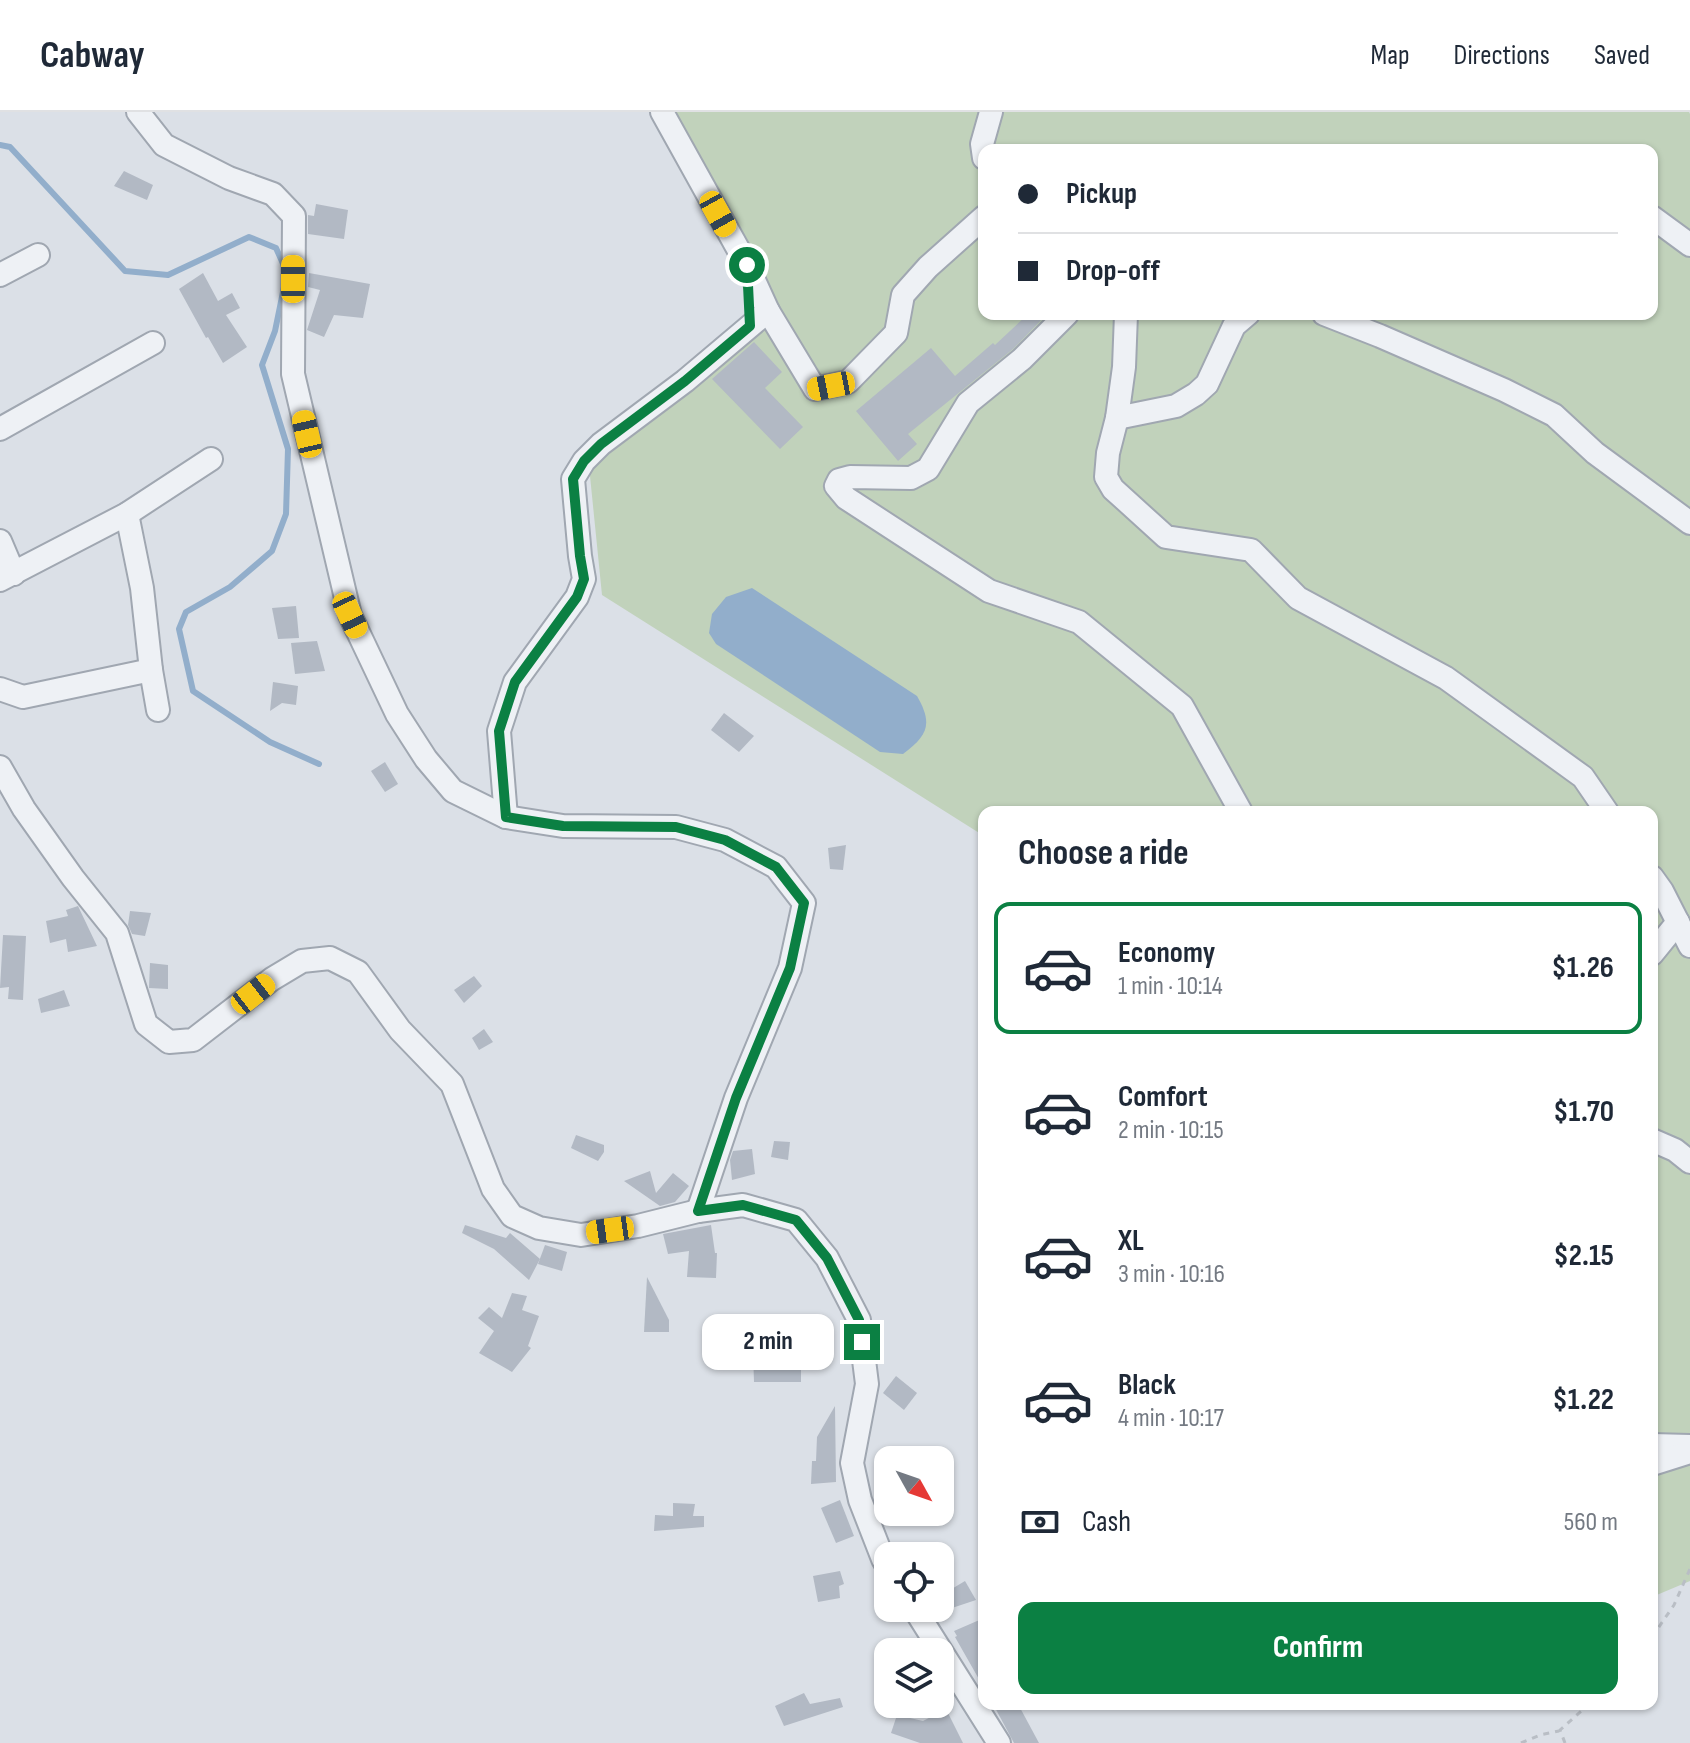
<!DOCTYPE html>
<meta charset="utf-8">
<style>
:root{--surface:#fff;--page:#f6f6f7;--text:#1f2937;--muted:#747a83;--line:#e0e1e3;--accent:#0b8043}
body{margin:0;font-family:"Sofia Sans Condensed",sans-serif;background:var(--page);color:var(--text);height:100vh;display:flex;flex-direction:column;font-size:30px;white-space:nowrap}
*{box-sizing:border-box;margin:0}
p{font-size:26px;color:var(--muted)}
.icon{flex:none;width:44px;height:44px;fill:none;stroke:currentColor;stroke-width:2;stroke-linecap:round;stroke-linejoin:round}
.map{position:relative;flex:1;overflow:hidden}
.sheet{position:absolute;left:978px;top:694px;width:680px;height:904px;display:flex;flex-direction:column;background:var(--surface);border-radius:16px;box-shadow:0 2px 6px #0004}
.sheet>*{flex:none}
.top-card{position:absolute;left:978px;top:32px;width:680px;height:176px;border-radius:16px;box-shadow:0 2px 6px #0004;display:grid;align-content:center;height:176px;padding:0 40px;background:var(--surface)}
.needle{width:52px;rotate:130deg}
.tools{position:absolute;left:874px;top:1334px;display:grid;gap:16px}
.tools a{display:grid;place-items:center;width:80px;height:80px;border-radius:16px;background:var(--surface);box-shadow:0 2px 6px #0004;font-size:40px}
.end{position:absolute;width:36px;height:36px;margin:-18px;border:10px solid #0b8043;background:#fff;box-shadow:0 0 0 4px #fff}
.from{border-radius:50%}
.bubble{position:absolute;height:56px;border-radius:16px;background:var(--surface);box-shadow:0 2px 6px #0004;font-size:26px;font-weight:700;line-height:56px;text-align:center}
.car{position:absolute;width:24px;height:48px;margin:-24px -12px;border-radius:10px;box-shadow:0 0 6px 2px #0007;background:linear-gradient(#f5c518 24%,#345 0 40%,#f5c518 0 76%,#345 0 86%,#f5c518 0)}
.top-card b{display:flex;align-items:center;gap:28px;height:76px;font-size:30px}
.top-card b+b{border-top:2px solid var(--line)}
.top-card i{width:20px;height:20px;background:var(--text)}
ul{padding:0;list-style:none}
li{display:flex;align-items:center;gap:24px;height:132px;margin:0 16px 12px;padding:0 24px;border:4px solid transparent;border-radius:16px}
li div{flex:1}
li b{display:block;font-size:30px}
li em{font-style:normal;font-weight:700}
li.active{border-color:var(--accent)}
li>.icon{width:72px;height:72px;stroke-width:1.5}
h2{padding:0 40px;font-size:36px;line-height:96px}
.pay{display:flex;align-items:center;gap:20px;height:88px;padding:0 40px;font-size:30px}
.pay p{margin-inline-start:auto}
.action{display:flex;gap:16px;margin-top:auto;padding:16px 40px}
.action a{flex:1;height:92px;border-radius:16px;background:var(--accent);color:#fff;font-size:32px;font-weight:700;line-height:92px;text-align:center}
header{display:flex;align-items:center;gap:48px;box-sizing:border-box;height:112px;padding:0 40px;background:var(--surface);border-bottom:2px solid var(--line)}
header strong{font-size:38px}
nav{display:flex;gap:44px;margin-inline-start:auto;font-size:28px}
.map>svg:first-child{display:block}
.green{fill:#c1d2bb;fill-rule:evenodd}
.water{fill:#92aecb}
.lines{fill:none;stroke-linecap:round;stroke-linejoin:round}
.stream{stroke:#92aecb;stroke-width:6}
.building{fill:#b2b9c4}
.minor-casing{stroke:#a0a7b1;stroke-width:26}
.path{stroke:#b9bec5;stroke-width:3;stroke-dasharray:6 6;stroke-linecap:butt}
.minor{stroke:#eef1f5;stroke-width:22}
.route{stroke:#0b8043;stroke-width:10}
</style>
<header>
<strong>Cabway</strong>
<nav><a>Map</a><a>Directions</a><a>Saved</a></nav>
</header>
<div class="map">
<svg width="1690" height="1631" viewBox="0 0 1690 1631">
<rect width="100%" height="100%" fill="#dbe0e7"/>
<!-- green -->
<path class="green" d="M676,0H1689L1690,2V1469L1652,1485V700H984V724L602,483L589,354L771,200ZM984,38H1652V202H984Z"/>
<!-- water -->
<path class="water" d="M752,476L917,584C933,612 928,623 903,642L880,640L716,532L709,521L712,502L726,485Z"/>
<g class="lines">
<!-- stream -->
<g class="stream">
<path d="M0,33L10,35L125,159L168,163L249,125L276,136L285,156"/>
<path d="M284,175L275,219L262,253L288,337L286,402L272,439L230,475L186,500L179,517L193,579L270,630L319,652"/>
</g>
</g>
<!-- building -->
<g class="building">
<path d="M124,59L153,73L147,88L114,74Z"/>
<path d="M316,92L348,98L344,127L308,122V103L314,104Z"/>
<path d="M203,161L218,189L232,181L240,196L226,203L247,235L223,251L208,225L206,226L179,177Z"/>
<path d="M309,161L370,172L363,206L334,203L324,225L307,218L320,178L308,175Z"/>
<path d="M1028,202H1047L1013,237L908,322L917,332L898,349L856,299L931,236L955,264L993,231L995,233Z"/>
<path d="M754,230L782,260L765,276L803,315L780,337L712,267Z"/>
<path d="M296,494L299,526L278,527L272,496Z"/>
<path d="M317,529L325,559L295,562L291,531Z"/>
<path d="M273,570L298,574L296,593L282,591L270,599Z"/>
<path d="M724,601L754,624L739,640L711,618Z"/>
<path d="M385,650L398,672L385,680L371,659Z"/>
<path d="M846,733L843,758L830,757L828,736Z"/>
<path d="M78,794L97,834L68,840L66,827L50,831L46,809L68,804L66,798Z"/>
<path d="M130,799L151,801L145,824L132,822L128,813Z"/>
<path d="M3,823L26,824L23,888L8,887L9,875L0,876Z"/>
<path d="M150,851L168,853V877L149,876Z"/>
<path d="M474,864L482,874L464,891L454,878Z"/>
<path d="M64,878L70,894L41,901L38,887Z"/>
<path d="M484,917L493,930L479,938L472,926Z"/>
<path d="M576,1023L604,1033V1040L598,1049L571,1036Z"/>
<path d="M774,1029L790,1030L788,1048L771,1045Z"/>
<path d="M752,1037L755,1062L732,1068L730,1048L733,1039Z"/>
<path d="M650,1059L656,1081L673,1061L689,1074L675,1090L660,1094L624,1069Z"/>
<path d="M465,1113L506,1126L510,1121L540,1147L529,1168L494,1137L462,1121Z"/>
<path d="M711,1113L715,1141H717L716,1166L687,1165L689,1139L668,1142L663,1122Z"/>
<path d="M545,1133L567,1140L562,1159L538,1152Z"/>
<path d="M647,1165L669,1208V1220H644Z"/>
<path d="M512,1181L527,1184L522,1198L539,1204L528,1234L531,1236L512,1260L479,1241L494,1219L478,1206L489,1195L502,1206Z"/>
<path d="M816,1220V1245L801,1246V1270H754L753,1239H794L795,1221Z"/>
<path d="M896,1264L917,1281L904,1298L883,1281Z"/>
<path d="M835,1294L836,1370L811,1372L812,1349H816L817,1325Z"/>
<path d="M840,1388L854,1424L836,1431L821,1396Z"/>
<path d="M673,1391L695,1392L693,1404H704V1415L654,1419L655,1403L673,1404Z"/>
<path d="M840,1459L844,1472L839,1474L840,1486L818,1490L813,1464Z"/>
<path d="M965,1469L976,1488L940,1500V1484Z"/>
<path d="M984,1506V1576L955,1525L957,1524L954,1519Z"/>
<path d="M804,1581L810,1592L840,1586L843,1595L784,1614L775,1594Z"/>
<path d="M993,1592H1018L1039,1631H1014Z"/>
<path d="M946,1597L963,1631H920L891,1621L897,1603L923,1609Z"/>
</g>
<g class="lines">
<!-- minor casing -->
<g class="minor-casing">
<g id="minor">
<path d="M138,0L164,33L229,66L273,82L294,104L293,262L350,503L397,602L426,647L453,679L506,705L563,714L676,715L725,728L776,755L804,791L790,856L736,986L698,1099"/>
<path d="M984,46L982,32L991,0"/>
<path d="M1652,105L1690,133"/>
<path d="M0,163L38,143"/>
<path d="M768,199L815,277L848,270L896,221L903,183L928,155L984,105"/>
<path d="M1067,202L1022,247L968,291L928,357L911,366L850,365L839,368L836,374L846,386L989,479L1079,510L1182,594L1241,700"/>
<path d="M1126,202L1124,255L1117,306L1108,341L1106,365L1113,377L1166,425L1251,438L1298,486L1446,566L1583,665L1607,700"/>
<path d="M1324,202L1380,224L1504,278L1554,303L1595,341L1690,411"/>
<path d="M1117,306L1176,294L1196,282L1207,272L1234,214L1248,202"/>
<path d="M0,317L153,231"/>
<path d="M127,402L142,476L151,558L158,598"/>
<path d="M0,429L14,462"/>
<path d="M0,468L127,402L211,347"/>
<path d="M0,577L23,585L151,558"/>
<path d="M0,655L24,697L73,766L117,821L146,912L169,930L193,928L272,867L302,849L330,846L358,860L400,918L452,972L493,1077L512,1104L539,1116L581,1123L638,1114L698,1099L743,1093L796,1108L827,1146L859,1208L867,1272L852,1351L860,1388L883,1447L888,1455"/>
<path d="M506,705L499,619L515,570L577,485L584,467L580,444L573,367L584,349L601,332L685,269L768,199L747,153L662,0"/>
<path d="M1652,765L1662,779L1690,834"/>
<path d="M1652,842L1678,810"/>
<path d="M1652,1028L1675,1038L1690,1050"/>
<path d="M1652,1333L1690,1334"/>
<path d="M1652,1352L1690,1340"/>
<path d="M914,1496L999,1631"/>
</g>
</g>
<!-- path -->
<g class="path">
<path d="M1652,1525L1674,1493L1690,1457"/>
<path d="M1521,1631L1540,1623L1559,1619"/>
<path d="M1565,1631L1560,1618L1589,1592"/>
</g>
<!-- minor -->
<use href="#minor" class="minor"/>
</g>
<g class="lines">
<!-- route -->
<path class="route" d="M747,153L750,214L685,269L601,332L584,349L573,367L580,444L584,467L577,485L515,570L499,619L506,705L563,714L676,715L725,728L776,755L804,791L790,856L736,986L698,1099L743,1093L796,1108L827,1146L859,1208L862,1230"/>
</g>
</svg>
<div class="tools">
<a><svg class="needle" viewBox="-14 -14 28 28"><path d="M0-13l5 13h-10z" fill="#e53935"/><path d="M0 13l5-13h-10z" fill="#747a83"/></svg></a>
<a><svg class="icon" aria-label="locate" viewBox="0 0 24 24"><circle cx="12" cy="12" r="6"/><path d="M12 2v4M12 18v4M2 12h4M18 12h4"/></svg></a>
<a><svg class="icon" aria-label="layers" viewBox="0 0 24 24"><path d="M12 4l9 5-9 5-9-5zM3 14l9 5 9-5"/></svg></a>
</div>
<i class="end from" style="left:747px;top:153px"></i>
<i class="end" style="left:862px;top:1230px"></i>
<div class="bubble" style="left:702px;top:1202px;width:132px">2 min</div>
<i class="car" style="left:718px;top:102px;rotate:151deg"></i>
<i class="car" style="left:293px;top:167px;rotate:0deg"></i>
<i class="car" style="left:831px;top:274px;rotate:259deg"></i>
<i class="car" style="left:307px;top:322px;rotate:347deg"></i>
<i class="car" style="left:350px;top:503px;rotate:155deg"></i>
<i class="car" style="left:253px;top:882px;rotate:52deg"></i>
<i class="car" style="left:610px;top:1118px;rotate:262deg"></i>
<div class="top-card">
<b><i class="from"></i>Pickup</b>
<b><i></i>Drop-off</b>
</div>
<section class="sheet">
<h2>Choose a ride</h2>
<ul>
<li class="active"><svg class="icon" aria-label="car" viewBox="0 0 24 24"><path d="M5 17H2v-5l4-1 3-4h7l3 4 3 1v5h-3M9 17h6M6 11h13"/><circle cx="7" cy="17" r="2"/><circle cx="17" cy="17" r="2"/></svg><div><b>Economy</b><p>1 min · 10:14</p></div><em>$1.26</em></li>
<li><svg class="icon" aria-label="car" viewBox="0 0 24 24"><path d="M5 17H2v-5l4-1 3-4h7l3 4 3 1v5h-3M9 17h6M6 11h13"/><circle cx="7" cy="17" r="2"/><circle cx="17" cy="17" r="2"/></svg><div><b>Comfort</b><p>2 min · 10:15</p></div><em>$1.70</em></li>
<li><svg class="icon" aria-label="car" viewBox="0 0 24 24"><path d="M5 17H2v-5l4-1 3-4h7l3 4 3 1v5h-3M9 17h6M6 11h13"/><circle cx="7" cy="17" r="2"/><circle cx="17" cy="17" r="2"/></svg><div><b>XL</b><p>3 min · 10:16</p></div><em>$2.15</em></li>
<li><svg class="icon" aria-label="car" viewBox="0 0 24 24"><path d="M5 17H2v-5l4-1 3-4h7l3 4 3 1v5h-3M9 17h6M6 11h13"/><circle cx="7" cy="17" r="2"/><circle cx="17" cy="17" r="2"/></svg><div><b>Black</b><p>4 min · 10:17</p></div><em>$1.22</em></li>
</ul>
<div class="pay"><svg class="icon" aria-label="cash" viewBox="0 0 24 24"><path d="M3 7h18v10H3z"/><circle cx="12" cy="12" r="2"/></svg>Cash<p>560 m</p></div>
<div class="action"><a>Confirm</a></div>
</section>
</div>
